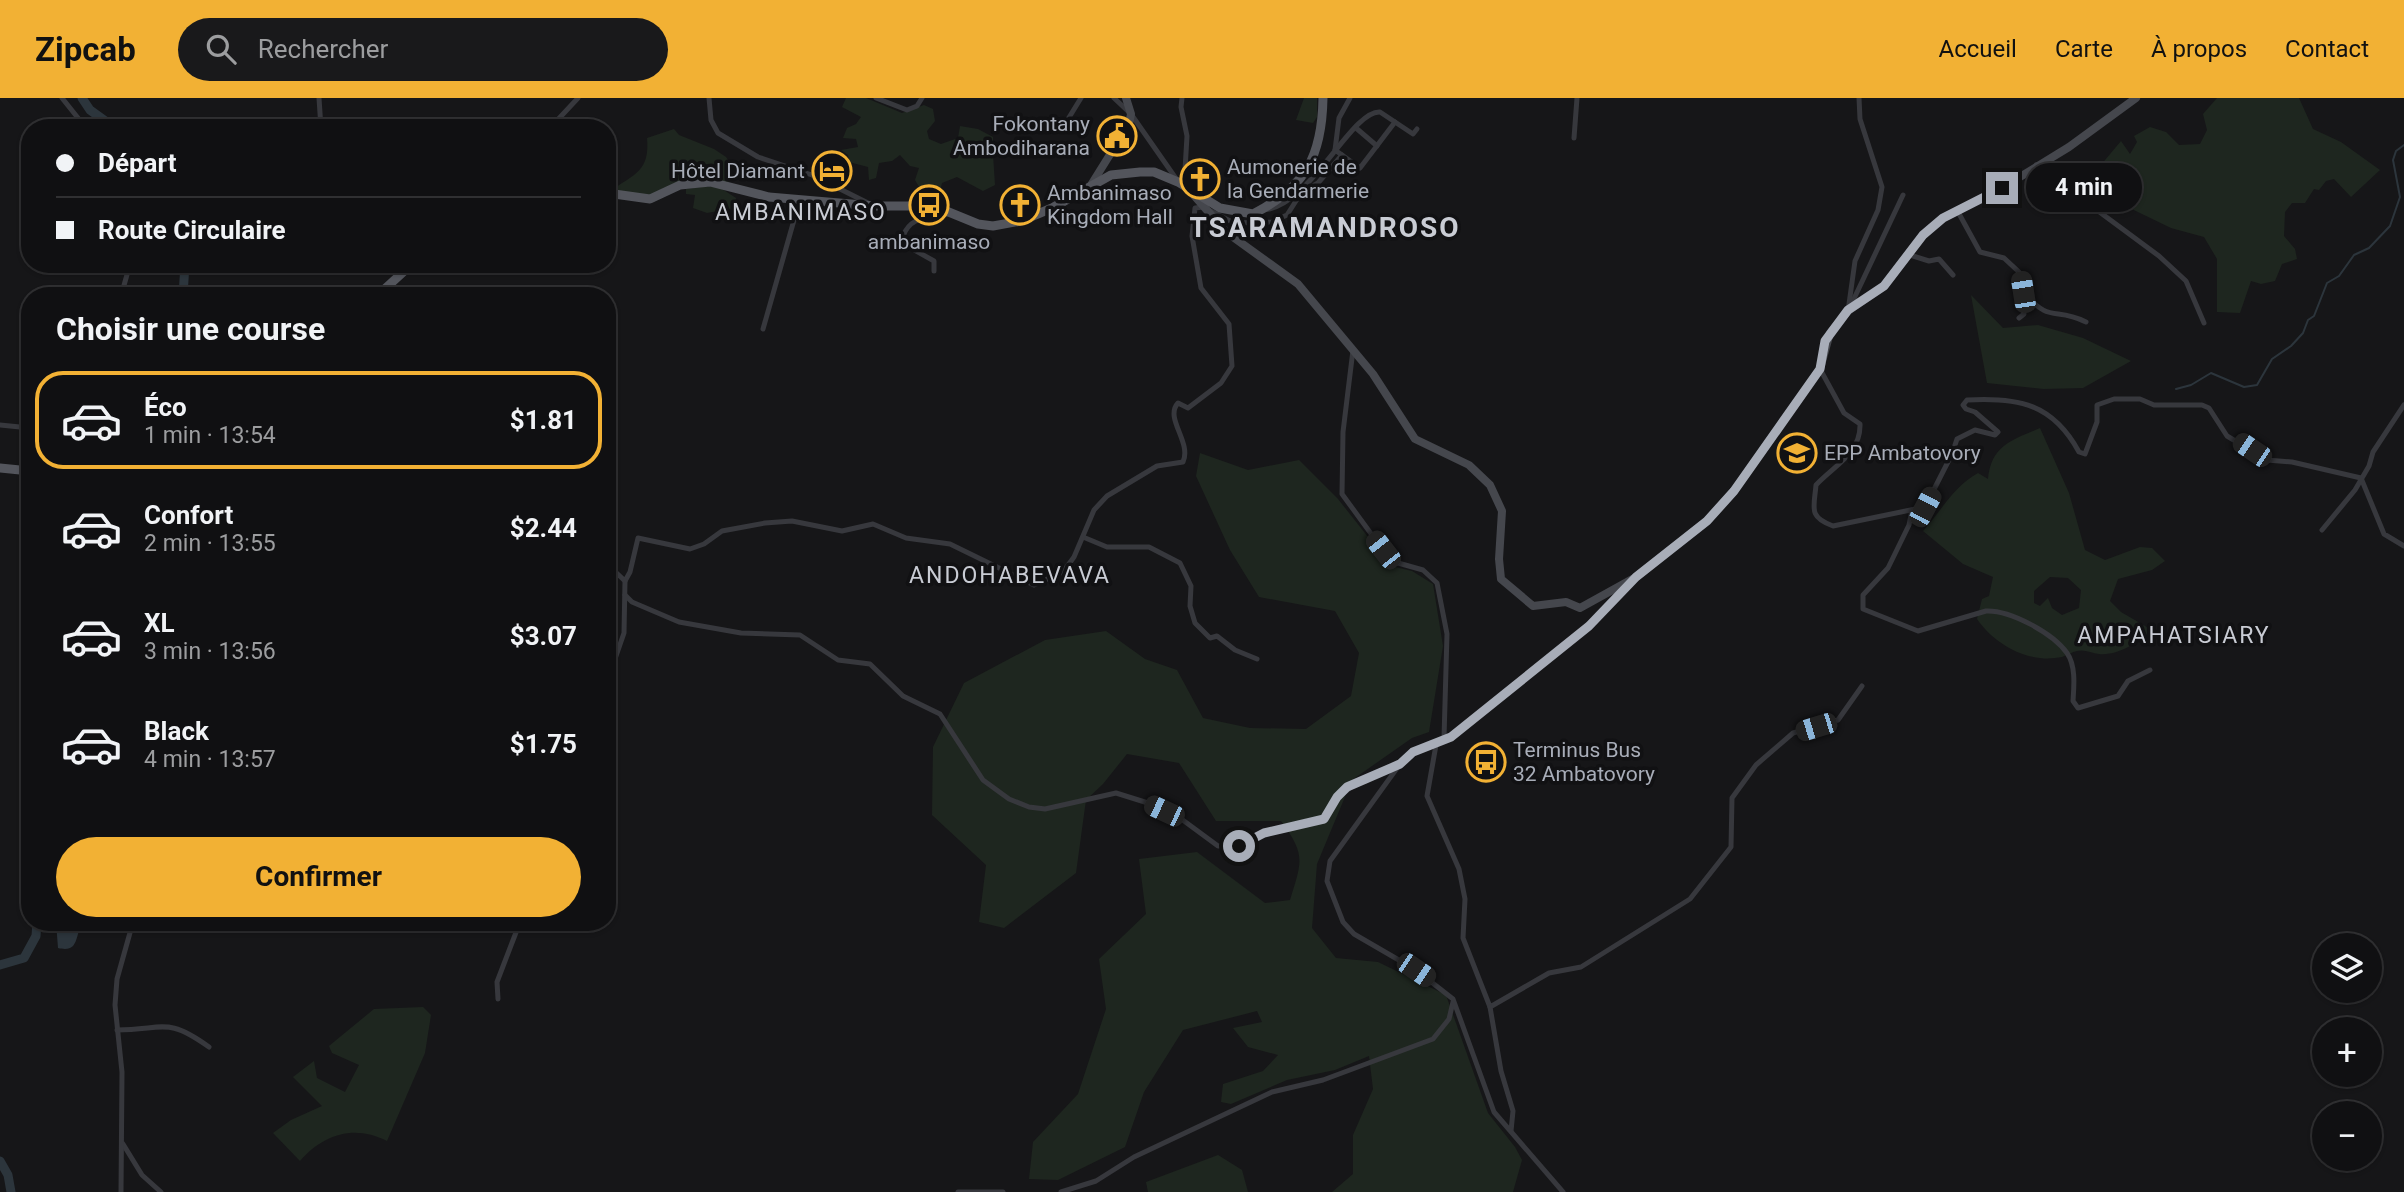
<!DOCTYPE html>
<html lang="fr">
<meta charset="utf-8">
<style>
:root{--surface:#101012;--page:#19191b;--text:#f1f3f6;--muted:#9c9d9f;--line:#303032;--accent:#f2b134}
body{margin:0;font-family:Roboto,sans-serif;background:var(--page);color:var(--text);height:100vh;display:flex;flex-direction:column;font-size:26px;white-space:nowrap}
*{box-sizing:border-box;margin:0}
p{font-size:23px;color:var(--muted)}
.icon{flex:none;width:38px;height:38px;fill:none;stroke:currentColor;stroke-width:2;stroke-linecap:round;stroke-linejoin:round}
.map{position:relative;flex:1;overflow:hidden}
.details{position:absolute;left:21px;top:189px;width:595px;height:644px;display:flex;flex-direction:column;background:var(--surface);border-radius:28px;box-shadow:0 2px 5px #0004,0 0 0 2px var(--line)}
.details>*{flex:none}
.hud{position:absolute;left:21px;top:21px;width:595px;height:154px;border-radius:28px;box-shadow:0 2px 5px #0004,0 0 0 2px var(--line);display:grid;align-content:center;height:154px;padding:0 35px;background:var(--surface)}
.controls{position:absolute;left:2312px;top:835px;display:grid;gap:14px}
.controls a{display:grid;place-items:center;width:70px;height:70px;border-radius:50%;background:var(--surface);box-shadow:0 2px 5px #0004,0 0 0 2px var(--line);font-size:35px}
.end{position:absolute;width:32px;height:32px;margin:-16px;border:9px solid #a8adb8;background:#111;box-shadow:0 0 0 4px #111}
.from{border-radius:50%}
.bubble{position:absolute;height:49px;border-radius:24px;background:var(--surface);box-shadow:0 2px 5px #0004,0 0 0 2px var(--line);font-size:23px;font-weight:700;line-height:49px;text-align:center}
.car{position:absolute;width:21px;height:42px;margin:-21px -10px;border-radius:9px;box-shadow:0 0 5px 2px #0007;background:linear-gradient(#222 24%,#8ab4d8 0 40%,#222 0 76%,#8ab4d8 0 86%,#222 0)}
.hud b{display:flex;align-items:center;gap:24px;height:66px;font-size:26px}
.hud b+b{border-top:2px solid var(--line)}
.hud i{width:18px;height:18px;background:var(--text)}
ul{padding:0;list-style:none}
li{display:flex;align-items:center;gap:21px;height:98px;margin:0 14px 10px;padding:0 21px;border:4px solid transparent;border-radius:28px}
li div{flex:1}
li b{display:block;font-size:26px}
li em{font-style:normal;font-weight:700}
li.selected{border-color:var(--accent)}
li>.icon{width:63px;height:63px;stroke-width:1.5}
h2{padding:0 35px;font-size:32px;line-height:84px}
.button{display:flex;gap:14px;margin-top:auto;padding:14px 35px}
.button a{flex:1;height:80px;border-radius:42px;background:var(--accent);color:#111;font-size:28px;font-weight:700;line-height:80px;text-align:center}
header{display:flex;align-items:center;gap:42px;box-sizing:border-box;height:98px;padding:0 35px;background:var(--accent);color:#111}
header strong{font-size:33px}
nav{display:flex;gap:38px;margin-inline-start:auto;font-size:24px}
.search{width:490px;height:63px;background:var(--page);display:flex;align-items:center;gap:18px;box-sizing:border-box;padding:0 24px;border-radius:38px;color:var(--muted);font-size:26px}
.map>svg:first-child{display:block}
.green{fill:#1e261f;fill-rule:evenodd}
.water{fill:#2c353c}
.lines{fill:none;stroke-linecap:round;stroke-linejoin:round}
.stream{stroke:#2c353c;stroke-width:2}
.river{stroke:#2c353c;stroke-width:9}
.street{stroke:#37383d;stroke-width:5}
.secondary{stroke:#45474d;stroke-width:8}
.primary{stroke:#53555c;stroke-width:9}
.route{stroke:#a8adb8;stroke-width:9}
.labels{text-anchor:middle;stroke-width:7;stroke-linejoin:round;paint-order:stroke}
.poi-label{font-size:21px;fill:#a8adb8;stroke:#111113;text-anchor:start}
.neighbourhood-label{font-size:23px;letter-spacing:2px;fill:#c9ccd4;stroke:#111113}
.district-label{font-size:28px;font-weight:bold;letter-spacing:2px;fill:#c9ccd4;stroke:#111113}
</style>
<header>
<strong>Zipcab</strong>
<div class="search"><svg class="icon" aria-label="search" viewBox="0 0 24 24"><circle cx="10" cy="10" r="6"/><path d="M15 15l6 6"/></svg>Rechercher</div>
<nav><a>Accueil</a><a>Carte</a><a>À propos</a><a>Contact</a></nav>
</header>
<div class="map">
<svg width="2404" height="1094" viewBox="0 0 2404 1094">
<rect width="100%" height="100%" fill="#161618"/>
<!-- green -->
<g class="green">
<path d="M846,0H866L902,15L924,7L933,11L935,23L927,33L929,41L941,46L958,40L960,28L978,31L993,39V43L988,46L993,56L995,87L983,93L957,79L942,85L940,93L921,92L915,82L919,70L910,68L900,57L892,63L879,65L876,80L869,82L868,69L849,64L848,57L841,52L858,49L856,41L843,40L847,30L856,26L861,19L842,9Z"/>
<path d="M1304,0H1317V19L1313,25L1296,22Z"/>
<path d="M2217,0H2299L2313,31L2341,44L2380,72L2351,99L2334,81L2326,83L2319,92L2314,91L2305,105H2292L2285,114L2284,138L2295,151L2297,161L2282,166L2275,183L2261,186L2251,183L2240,215L2217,214V161L2204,139L2171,130L2111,101L2118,91L2095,74L2121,43L2130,56L2137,44L2134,38L2150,29L2166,34L2179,47L2200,46L2207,32L2203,16Z"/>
<path d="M674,31L679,37L714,51L726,59L733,69L728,85L702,82L658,98L610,93C635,76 650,73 647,40Z"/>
<path d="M702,89H719L736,100L735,110L707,115L693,110L695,97L686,96V91Z"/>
<path d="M1971,197L2003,230L2038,227L2083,240L2131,263L2083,290L2044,291L1987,285Z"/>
<path d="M2040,330L2069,395L2085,452L2105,462L2140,449L2152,450L2165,463L2152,472L2118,481L2110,503L2121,514L2152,532C2139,544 2118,558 2099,556C2092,555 2084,551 2077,553C2072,554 2067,557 2062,559C2029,566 1995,547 1977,521L1982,501L1989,498L1993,479L1963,466L1923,433C1942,412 1953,389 1978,375L1988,381C1991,347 2013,342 2040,330ZM2050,479L2068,480L2081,492L2079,510L2062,517L2052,510L2048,500L2040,508L2034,505V493Z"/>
<path d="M1200,355L1248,372L1299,362L1338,401L1391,468L1412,473L1433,486L1443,548L1429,634L1412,640L1352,682L1317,766L1312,830L1336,860L1378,864L1446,897L1488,1015L1515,1049L1522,1062L1513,1094H1332L1353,1076V1037L1373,991L1369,958L1335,972L1287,982L1231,1006L1221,1004L1223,986L1263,973L1278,957L1248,949L1233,930L1262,924L1257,913L1183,932L1144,994L1125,1049L1058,1082L1029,1081L1033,1044L1078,996L1106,911L1099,861L1146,816L1139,761L1197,754L1265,805L1290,802C1302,763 1306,757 1281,723H1216L1179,665L1127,656L1103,686L1086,702L1076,775L1004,830L979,824L986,767L932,717L933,649L964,585L1045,542L1106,533L1145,561L1177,572L1203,620L1250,630L1306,631L1351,598L1359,555L1335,513L1259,499L1230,452L1196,378Z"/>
<path d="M423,909L431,917L425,955L387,1043C355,1026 323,1036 300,1063L273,1035L291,1022L322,1008L293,979L314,963L317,980L345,994L359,967L332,955L329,948L374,911Z"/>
<path d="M1218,1057L1242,1072L1248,1094H1148L1146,1084Z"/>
</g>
<!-- water -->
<path class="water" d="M56,824H83C74,838 80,855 58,850Z"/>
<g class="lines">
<!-- stream -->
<path class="stream" d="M2176,291L2191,287L2211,275L2244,289L2257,287L2272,261L2291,248L2303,235L2308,222L2314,218L2327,185L2339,178L2354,157L2369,150L2390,128L2400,99L2393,62L2396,53L2404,47"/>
<!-- river -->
<g class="river">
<path d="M82,0L90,12L115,30"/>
<path d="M183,198L185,166"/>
<path d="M0,867L24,860L36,838L37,824"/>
<path d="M0,1063L8,1077L11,1094"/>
</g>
<!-- street -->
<g class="street">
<path d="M62,0L86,30"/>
<path d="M319,0L321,30"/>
<path d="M709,0L711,22L718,35L758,59L812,77L868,105"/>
<path d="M876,0L907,12L917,8L922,0"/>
<path d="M1114,0L1131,16L1177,82"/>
<path d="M1182,0L1181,9L1187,38L1184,89"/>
<path d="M1395,24L1413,36L1417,31"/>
<path d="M1065,26L1081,0"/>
<path d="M550,30L578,0"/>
<path d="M1356,30L1377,48"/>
<path d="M1574,40L1577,0"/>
<path d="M1335,52L1339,20L1350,0"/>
<path d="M2036,67L2159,158L2186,183L2204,225"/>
<path d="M1262,112C1309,111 1351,12 1380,14L1395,24L1360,70L1335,52"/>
<path d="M1957,112L1980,154L2004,160L2019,174L2024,216L2019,220"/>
<path d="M1910,157L1929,163L1939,161L1953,177"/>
<path d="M934,173V163L909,149L903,138C912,115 932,122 950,115"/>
<path d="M2023,194C2052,227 2053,208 2086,224"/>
<path d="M121,198L130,166"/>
<path d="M1851,207L1903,97"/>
<path d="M1848,213L1855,163L1878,112L1882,89L1860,21L1859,0"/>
<path d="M763,231L800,101"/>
<path d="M1353,252L1343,334L1342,396L1391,463L1423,472L1437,485L1447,536L1444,640"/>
<path d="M1820,271L1844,315L1860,326C1861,355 1835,367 1816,387C1814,410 1808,419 1833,428L1925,409L1952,356L1957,341L1975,332L1995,337L1998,334L1975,314L1966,311L1963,307L1967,302C2019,299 2053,306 2079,354L2085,356L2097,324V307L2114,301H2140L2154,307H2202L2209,310L2227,338L2267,362L2292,364L2361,380L2384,436L2404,448"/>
<path d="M0,327L30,330"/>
<path d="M1912,412L1909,427L1888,470L1863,497V511L1918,533L1986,513C2010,512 2053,535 2067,555C2076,568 2074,588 2073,603L2078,610L2118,598L2128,583L2150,572"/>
<path d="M2322,432L2355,392L2369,368L2373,354L2404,307"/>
<path d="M1083,439L1107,449H1149L1180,465L1191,488L1190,508L1195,525L1210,540L1217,538L1235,552L1257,561"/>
<path d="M607,466L625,483L630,474L638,440L690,451L704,446L722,433L765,425L792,423L842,433L873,426L906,440L950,446L1034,487L1063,474L1074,459L1094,412L1107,398L1157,368L1183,364C1192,344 1164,320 1178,305L1188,310L1221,285L1232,268L1229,226L1201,190L1192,138L1195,110L1203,109L1234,125L1272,124L1287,117L1301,95L1318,85L1342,57"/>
<path d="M625,497L632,504L679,524L741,535L800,537L838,562L870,566L903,598L940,616L983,682L1009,701L1029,709L1045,711L1116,695L1148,705L1180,720L1218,748H1239L1264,735L1324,721C1346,683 1363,683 1400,666"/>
<path d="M607,584L624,535L625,483"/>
<path d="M1436,647L1427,698L1459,771L1465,801L1463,840L1490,909L1549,875L1581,869L1690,801L1731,749L1732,700L1756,667L1793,635L1838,622L1862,588"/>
<path d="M280,824V825"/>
<path d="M498,901L497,884L520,824"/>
<path d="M1490,909L1501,973L1513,1013L1511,1033"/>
<path d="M117,932C164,932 166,918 209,949"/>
<path d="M123,1046L142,1077L161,1094"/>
<path d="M121,1094L122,974L115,907L117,881L133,824"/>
<path d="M958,1094H1003"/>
<path d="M1061,1094L1096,1083L1134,1059L1272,994L1323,982L1433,941L1449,921L1453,904"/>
<path d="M1563,1094L1494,1014L1453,901L1416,872L1354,836L1343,824L1327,783L1330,763L1400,666L1413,654L1451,639L1589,528L1631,484"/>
</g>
<!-- secondary -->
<g class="secondary">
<path d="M1091,87L1129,26L1131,16L1126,0"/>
<path d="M1192,95L1226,134L1298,186L1373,276L1415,341L1469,367L1490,387L1502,413L1499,461L1501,481L1533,508L1566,504L1580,510L1636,479L1707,423L1734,393L1820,271L1830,235L1848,213L1884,188L1923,137L1943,120L2002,90L2069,49L2136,0"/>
</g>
<!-- primary -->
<g class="primary">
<path d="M607,95L650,101L680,87L710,84L769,99L874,108H934L978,126L993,128L1021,123L1052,110L1111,77L1140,74H1154L1178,84L1220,110L1253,116C1306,89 1322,58 1323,0"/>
<path d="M377,198L412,166"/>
<path d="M0,370L30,373"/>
</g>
</g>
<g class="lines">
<!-- route -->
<path class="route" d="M1239,748L1264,735L1324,721L1337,699L1347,689L1400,666L1413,654L1451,639L1589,528L1636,479L1707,423L1734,393L1820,271L1825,243L1848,212L1884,188L1923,137L1943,120L2002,90"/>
</g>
<!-- icons -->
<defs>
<g id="civic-ring" transform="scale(2.0125)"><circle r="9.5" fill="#111113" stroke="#f2b134" stroke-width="1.5"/><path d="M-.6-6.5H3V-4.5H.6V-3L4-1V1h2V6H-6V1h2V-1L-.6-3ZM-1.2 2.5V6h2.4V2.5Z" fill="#f2b134"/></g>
<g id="hotel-ring" transform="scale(2.0125)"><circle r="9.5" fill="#111113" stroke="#f2b134" stroke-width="1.5"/><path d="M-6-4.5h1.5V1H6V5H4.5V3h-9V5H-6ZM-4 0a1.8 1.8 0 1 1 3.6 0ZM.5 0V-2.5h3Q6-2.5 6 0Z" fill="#f2b134"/></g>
<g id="church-ring" transform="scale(2.0125)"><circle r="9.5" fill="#111113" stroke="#f2b134" stroke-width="1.5"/><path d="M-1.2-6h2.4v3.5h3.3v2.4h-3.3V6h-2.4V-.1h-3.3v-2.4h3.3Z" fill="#f2b134"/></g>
<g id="bus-ring" transform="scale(2.0125)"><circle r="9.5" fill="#111113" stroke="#f2b134" stroke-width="1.5"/><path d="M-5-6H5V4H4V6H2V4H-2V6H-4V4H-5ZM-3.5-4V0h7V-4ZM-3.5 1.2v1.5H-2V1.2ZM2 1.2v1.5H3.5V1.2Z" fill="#f2b134"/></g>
<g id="school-ring" transform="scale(2.0125)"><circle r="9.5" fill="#111113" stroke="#f2b134" stroke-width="1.5"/><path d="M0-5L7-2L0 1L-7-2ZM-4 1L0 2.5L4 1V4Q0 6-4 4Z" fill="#f2b134"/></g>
</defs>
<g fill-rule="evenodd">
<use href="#civic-ring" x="1117" y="38"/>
<use href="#hotel-ring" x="832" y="73"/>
<use href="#church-ring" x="1200" y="81"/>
<use href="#bus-ring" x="929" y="107"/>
<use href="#church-ring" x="1020" y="107"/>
<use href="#school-ring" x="1797" y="355"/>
<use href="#bus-ring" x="1486" y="664"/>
</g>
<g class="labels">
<!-- poi labels -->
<g class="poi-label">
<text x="1090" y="33" text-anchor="end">Fokontany<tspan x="1090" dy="24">Ambodiharana</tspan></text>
<text x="1227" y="76">Aumonerie de<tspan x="1227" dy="24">la Gendarmerie</tspan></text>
<text x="805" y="80" text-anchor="end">Hôtel Diamant</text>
<text x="1047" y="102">Ambanimaso<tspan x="1047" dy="24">Kingdom Hall</tspan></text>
<text x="929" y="151" text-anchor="middle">ambanimaso</text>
<text x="1824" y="362">EPP Ambatovory</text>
<text x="1513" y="659">Terminus Bus<tspan x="1513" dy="24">32 Ambatovory</tspan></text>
</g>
<!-- neighbourhood labels -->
<g class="neighbourhood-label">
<text x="801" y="122">AMBANIMASO</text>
<text x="1010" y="485">ANDOHABEVAVA</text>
<text x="2174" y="545">AMPAHATSIARY</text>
</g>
<!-- district labels -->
<g class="district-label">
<text x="1325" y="139">TSARAMANDROSO</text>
</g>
</g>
</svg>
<div class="controls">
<a><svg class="icon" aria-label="layers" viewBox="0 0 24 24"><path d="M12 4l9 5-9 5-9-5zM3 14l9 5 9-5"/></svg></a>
<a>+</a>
<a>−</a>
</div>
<i class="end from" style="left:1239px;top:748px"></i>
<i class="end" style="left:2002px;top:90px"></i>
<div class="bubble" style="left:2026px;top:65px;width:116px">4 min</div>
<i class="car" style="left:2023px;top:194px;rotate:351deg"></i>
<i class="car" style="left:2252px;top:352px;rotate:304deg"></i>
<i class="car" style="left:1925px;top:409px;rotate:28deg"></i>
<i class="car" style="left:1383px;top:452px;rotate:322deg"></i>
<i class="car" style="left:1816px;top:629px;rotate:253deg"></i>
<i class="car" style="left:1164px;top:713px;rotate:295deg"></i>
<i class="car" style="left:1416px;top:872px;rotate:124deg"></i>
<div class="hud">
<b><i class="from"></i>Départ</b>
<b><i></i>Route Circulaire</b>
</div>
<section class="details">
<h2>Choisir une course</h2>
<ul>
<li class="selected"><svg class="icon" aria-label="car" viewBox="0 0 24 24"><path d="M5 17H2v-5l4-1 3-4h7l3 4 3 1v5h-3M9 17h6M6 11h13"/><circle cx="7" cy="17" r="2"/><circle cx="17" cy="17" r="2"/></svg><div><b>Éco</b><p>1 min · 13:54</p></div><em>$1.81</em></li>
<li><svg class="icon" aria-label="car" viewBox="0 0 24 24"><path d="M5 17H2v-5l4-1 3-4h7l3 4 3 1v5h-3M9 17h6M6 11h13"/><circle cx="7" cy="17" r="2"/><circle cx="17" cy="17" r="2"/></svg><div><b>Confort</b><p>2 min · 13:55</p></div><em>$2.44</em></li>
<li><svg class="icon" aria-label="car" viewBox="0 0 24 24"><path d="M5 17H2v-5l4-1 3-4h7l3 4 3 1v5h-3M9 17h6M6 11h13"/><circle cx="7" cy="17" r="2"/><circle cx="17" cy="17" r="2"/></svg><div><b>XL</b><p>3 min · 13:56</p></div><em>$3.07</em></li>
<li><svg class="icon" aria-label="car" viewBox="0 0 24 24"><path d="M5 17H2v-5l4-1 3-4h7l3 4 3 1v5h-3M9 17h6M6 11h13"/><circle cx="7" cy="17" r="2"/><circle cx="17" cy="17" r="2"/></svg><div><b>Black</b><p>4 min · 13:57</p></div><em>$1.75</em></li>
</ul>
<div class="button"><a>Confirmer</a></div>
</section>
</div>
